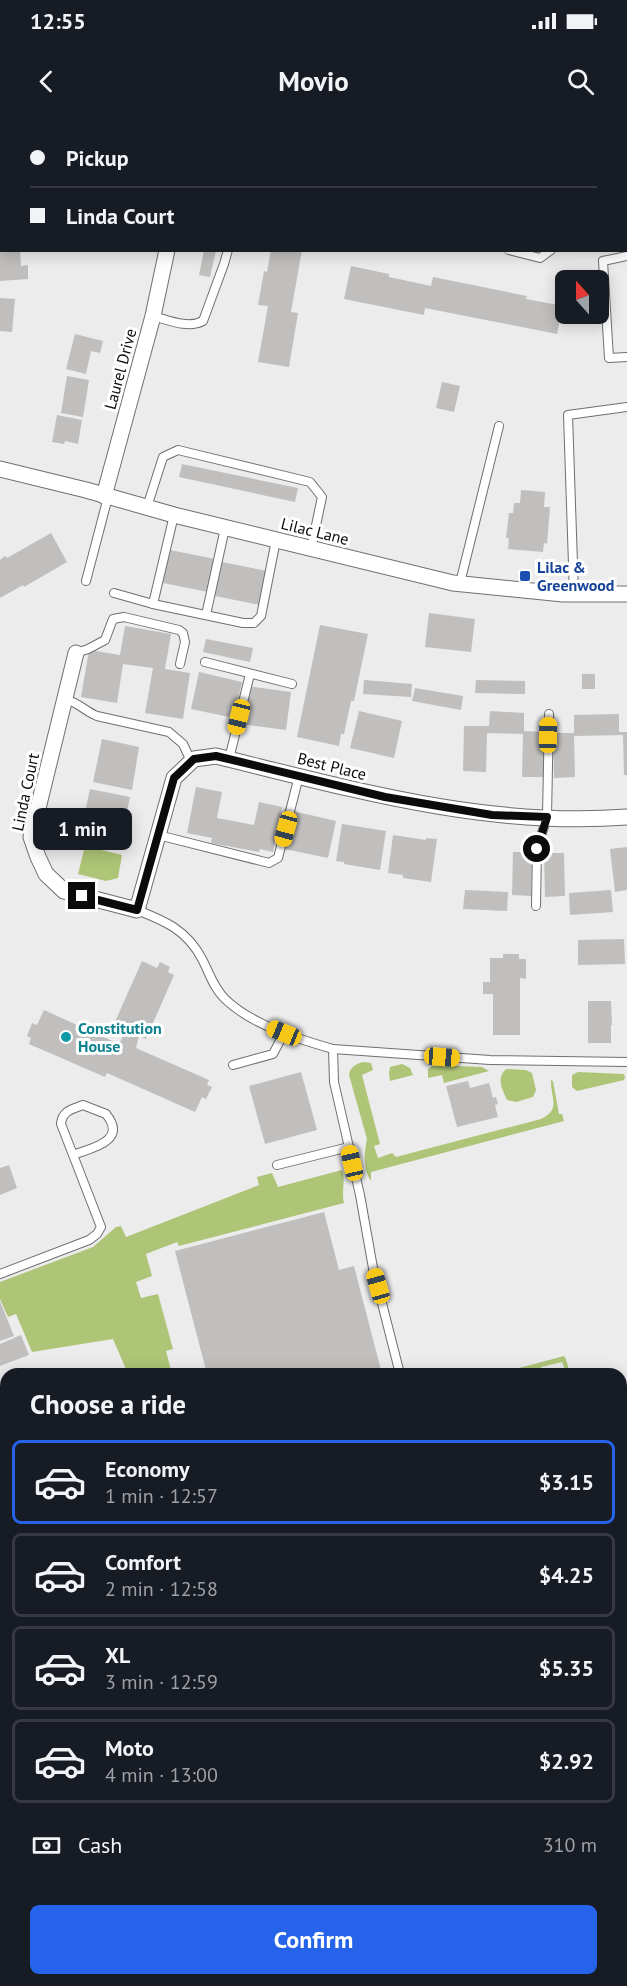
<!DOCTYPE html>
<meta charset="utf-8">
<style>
:root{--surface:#171b24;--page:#20242c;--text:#f1f3f6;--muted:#9ea1a6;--line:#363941;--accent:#2563eb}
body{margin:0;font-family:"PT Sans",sans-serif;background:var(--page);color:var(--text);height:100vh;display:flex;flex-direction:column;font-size:22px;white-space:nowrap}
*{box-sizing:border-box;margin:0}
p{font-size:20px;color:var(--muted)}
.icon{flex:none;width:33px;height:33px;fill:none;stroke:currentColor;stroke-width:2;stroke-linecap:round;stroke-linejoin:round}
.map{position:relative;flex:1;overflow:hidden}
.panel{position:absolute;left:0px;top:1248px;width:627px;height:618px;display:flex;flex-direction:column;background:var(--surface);border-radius:18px 18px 0 0;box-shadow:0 3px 15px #0003}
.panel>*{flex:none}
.guide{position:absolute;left:0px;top:0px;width:627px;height:132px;box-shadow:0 3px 15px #0003;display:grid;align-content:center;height:132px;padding:0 30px;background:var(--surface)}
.needle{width:39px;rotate:339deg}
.controls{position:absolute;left:555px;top:150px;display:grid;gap:12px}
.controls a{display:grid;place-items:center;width:54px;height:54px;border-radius:9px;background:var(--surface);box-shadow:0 3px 15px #0003;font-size:30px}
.end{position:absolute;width:27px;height:27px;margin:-14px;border:8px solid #0b0b0b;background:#fff;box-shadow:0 0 0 3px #fff}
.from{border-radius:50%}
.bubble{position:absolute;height:42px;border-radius:9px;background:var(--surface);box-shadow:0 3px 15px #0003;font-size:20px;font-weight:600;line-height:42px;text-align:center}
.car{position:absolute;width:18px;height:36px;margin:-18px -9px;border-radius:8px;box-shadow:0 0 4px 2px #0007;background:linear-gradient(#f5c518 24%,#345 0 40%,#f5c518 0 76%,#345 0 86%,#f5c518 0)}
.guide b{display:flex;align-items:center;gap:21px;height:57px;font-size:22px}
.guide b+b{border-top:2px solid var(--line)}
.guide i{width:15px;height:15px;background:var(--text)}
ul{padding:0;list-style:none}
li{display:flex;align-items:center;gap:18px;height:84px;margin:0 12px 9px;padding:0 18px;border:3px solid var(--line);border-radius:9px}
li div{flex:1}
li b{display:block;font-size:22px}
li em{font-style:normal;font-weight:600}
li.on{border-color:var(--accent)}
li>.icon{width:54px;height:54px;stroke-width:1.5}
h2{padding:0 30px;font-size:27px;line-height:72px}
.pay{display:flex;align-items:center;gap:15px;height:66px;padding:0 30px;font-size:22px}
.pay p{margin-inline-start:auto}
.action{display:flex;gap:12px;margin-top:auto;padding:12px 30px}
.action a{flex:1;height:69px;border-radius:9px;background:var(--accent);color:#fff;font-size:24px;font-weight:600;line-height:69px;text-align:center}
.status{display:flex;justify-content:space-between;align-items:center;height:42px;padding:0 30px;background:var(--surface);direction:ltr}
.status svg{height:16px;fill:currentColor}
header{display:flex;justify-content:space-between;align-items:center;height:78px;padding:0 30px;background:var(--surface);font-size:27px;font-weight:600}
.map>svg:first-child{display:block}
.green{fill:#aec577}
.building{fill:#c0bfbe}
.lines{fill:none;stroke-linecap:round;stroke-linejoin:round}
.service-casing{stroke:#6e6f70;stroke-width:10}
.minor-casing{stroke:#6e6f70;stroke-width:17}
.tertiary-casing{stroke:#6e6f70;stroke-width:20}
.primary-casing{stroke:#9d4140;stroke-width:25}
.service{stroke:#fff;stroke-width:8}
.minor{stroke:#fff;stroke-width:15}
.tertiary{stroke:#fff;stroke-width:18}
.primary{stroke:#f49e9d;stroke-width:22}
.route{stroke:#0b0b0b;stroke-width:8}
.transit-dot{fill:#1a4fb4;stroke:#fff;stroke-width:2}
.culture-dot{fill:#0f9aa8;stroke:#fff;stroke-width:2}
.labels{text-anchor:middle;stroke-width:6;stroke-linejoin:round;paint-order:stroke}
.street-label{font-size:16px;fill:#0b0b0b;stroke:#fff}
.transit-label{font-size:16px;font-weight:bold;fill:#164399;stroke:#fff;text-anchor:start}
.culture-label{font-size:16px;font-weight:bold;fill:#0d838f;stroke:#fff;text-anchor:start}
</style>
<div class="status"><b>12:55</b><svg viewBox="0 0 49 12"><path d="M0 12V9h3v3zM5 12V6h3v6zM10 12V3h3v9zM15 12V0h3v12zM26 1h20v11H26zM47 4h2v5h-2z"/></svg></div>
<header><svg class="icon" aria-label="back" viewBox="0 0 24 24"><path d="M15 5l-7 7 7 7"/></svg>Movio<svg class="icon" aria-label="search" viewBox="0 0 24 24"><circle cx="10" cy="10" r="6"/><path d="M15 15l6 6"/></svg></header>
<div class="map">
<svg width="627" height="1866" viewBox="0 0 627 1866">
<rect width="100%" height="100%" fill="#ececed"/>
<!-- green -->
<g class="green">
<path d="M85,726L122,735L118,758L106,761L78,754Z"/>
<path d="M363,942L371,943L373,950L362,955L380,1024L374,1026L378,1038L392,1033L396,1037L541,999C562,989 550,977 551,960L553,961L559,994H562L564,1001L371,1052V1061C363,1050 364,1032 367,1019L349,955C350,947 356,944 363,942Z"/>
<path d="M402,944L410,948L413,955L390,961L389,953L390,947Z"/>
<path d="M434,945L482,947L489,951L444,963L442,955L428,958V949Z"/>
<path d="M506,949L526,950L532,953L536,970L533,977L516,982L507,980C502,969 496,958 506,949Z"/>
<path d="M578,952L624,954L625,957L624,960L577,971L572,967V955Z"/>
<path d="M342,1050C346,1061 341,1072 344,1083L179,1126L177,1122L146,1134L152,1156L136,1162L141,1178L158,1174L173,1229L166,1231L172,1254H128L113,1219L32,1232L16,1194L8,1197L0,1179V1162L93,1127L116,1107L121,1106L126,1117L259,1065L257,1057L272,1053L278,1067Z"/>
<path d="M564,1236L566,1239L570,1254H567L562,1242L541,1247L543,1254H534L530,1250L515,1254H497Z"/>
<path d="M6,1591V1656L0,1634V1593Z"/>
</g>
<!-- building -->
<g class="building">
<path d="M0,130H20L21,146L28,145V159L0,161Z"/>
<path d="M204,130H216L210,157L199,155Z"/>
<path d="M271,130H302L291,192L298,193L289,247L258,242L268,186L258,185L264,151L267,152Z"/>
<path d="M351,146L389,154V157L431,166L433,157L527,176L526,179L563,186L557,214L425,188L424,195L344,179Z"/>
<path d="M0,178L15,179L12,212L0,211Z"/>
<path d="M75,214L103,221L100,233L91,231L86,254L66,249Z"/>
<path d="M67,256L89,260L83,297L61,293Z"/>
<path d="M442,262L460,266L454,292L436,288Z"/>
<path d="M57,295L82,300L78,324L65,321L64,324L52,322Z"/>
<path d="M182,344L298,368L295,382L179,357Z"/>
<path d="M521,370L545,372L544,387H550L547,424L544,423L543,432L508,429L509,418H506L509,393H513L514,383H520Z"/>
<path d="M51,413L67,442L24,467L23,465L0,478V440L5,436L7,438Z"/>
<path d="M170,430L215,439L208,472L163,463Z"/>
<path d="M222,442L267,451L260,485L215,476Z"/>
<path d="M429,493L475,499L471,532L425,527Z"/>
<path d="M320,505L368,514L354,581H351L344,614H341L339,626L297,617Z"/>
<path d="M125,506L171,514L165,549L190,553L183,599L145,593L153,548L123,544L117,583L81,577L89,530L120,535Z"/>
<path d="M206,519L253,528L250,542L203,532Z"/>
<path d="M199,552L242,562L234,598L191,589Z"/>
<rect x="582" y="554" width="13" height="15"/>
<path d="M364,560L412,564L411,577L363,574Z"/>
<path d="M476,560L525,561V574L475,573Z"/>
<path d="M247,566L291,572L286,610L242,604Z"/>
<path d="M415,568L463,576L461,590L412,581Z"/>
<path d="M359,591L402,601L394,638L350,628Z"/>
<path d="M490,591L524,593V611L545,612L543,657H522L523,614L487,613L486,652L463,651L464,606H489Z"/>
<path d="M619,594V612H627V655H624L623,615L574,616L575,657L554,658L553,613H574V595Z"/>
<path d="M102,619L139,627L132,670L93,662Z"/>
<path d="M196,667L222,672L217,698L254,705L259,682L282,687L273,732L260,729L259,732L211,723L212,718L187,713Z"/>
<path d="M90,669L130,677L122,715L119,714L118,720L81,712Z"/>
<path d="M293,691L336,701L328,738L285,729Z"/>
<path d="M342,704L386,711L380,750L344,744V742L336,741Z"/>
<path d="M393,715L426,720V718L437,719L431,762L403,758V755L388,753Z"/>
<path d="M627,727V770L615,772L610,729Z"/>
<path d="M513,732H532L531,776L512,775Z"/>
<path d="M544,733H564L565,776L545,777Z"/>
<path d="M465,770L508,772L507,791L463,789Z"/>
<path d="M611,770L613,792L570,795L569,773Z"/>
<path d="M624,819L625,844L578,845V820Z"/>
<path d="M503,834H519V839H526V859L520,858V915H493V874H483V862H490V838H503Z"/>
<path d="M142,841L157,848L160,842L170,847L168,852L174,855L146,919L139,916L136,928L209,960L207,965L212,967L206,979L202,977L195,992L107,953L105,957L29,924L31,918L27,916L32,903L37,905L44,890L119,924L126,910L114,904Z"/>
<path d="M588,881H611L612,905H611V923H588Z"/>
<path d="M301,952L317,1010L265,1024L249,966Z"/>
<path d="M468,961L470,968L489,963L493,978L496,977L498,984L495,985L498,997L457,1007L446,966Z"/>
<path d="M9,1045L17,1068L0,1075V1048Z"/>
<path d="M324,1092L339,1150L354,1146L382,1254H207L175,1131Z"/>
<path d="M0,1181L14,1216L0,1221Z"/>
<path d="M21,1215L29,1235L0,1246V1224Z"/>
<path d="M627,1858V1866H600V1865Z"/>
<path d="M292,1860H407L408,1866H272Z"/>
<path d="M471,1860H515L516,1866H472Z"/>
</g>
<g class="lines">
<!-- service casing -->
<g class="service-casing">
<g id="service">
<path d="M509,130L540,138L551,130"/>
<path d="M627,136L603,141L609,238L627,237"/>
<path d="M153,196C168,200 188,209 203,201L224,144L228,130"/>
<path d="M147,387L163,337L178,330L310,362L322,377L311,429"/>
<path d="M174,395L153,484L243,503H254L261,496L276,420"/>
<path d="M86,461L108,377"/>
<path d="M460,463L499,306"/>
<path d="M114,473L153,484"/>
<path d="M574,474L568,295L627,287"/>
<path d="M206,495L225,408"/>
<path d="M76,533L88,529L105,520L113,499L124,497L179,510L183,513L185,522L180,544"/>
<path d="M205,542L292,564"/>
<path d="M65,579C79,583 85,591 97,596L169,612L183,624L191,641"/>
<path d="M229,639L250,554"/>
<path d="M158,715L269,743L278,738L299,656"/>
<path d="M536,786L537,729L547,697L549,594"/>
<path d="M137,790C165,801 187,810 202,839C209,852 213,867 225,879C252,905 298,919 333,929L334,962L360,1075L373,1148L400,1254"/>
<path d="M333,929L490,940L627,942"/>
<path d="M233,945L273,934L284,913"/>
<path d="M277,1045L349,1027"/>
<path d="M0,1154L89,1120L97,1114L101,1107L61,1004C62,991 72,989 83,985L106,994C128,1021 92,1028 73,1035"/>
<path d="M0,1748L6,1746"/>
<path d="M188,1860L189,1866"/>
<path d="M237,1866L258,1860"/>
</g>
</g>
<!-- minor casing -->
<g class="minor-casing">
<g id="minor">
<path d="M195,2V0"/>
<path d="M0,349L86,370L174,395L453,463L563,474H627"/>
<path d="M104,376L153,196L167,130"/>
<path d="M76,533L31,717L38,737L46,754L64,771L137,790L174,658L194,639L216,636C351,669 487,708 627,697"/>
<path d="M0,1436L6,1451"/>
<path d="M0,1516L6,1532"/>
<path d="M106,1860L109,1866"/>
<path d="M132,1860L133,1866"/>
</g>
</g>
<!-- tertiary casing -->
<g class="tertiary-casing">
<g id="tertiary">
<path d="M245,0L252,2"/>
<path d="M626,71H627"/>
</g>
</g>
<!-- primary casing -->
<g class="primary-casing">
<g id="primary">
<path d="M621,1381L627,1380"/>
<path d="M621,1408L627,1406"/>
<path d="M0,1545L6,1543"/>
<path d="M0,1572L6,1570"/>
</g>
</g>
<!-- service -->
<use href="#service" class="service"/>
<!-- minor -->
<use href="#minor" class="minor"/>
<!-- tertiary -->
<use href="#tertiary" class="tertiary"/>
<!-- primary -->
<use href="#primary" class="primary"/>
</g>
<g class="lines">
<!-- route -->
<path class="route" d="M82,776L137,790L174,658L194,639L216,636L385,677L492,695L547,697L537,729"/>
</g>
<!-- markers -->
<rect class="transit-dot" x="519" y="450" width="12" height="12" rx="3"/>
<circle class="culture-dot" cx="66" cy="917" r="6"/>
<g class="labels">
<!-- street labels -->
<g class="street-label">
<text transform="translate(120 249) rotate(-75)" y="6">Laurel Drive</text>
<text transform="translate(315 411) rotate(14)" y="6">Lilac Lane</text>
<text transform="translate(332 646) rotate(14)" y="6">Best Place</text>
<text transform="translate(25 672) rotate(-78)" y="6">Linda Court</text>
</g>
<!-- transit labels -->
<g class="transit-label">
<text x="537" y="453">Lilac &amp;<tspan x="537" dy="18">Greenwood</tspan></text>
</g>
<!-- culture labels -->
<g class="culture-label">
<text x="78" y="914">Constitution<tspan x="78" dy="18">House</tspan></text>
</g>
</g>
</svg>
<div class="controls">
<a><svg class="needle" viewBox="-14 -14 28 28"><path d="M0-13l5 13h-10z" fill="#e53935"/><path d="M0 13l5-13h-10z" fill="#9ea1a6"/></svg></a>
</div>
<i class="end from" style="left:537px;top:729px"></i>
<i class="end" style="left:82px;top:776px"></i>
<div class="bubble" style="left:33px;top:688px;width:99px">1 min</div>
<i class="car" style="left:239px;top:597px;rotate:194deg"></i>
<i class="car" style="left:548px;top:615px;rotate:1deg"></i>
<i class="car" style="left:286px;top:709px;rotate:195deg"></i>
<i class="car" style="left:284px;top:913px;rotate:292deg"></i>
<i class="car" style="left:442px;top:937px;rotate:94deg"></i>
<i class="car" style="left:352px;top:1043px;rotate:347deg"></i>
<i class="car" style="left:378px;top:1166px;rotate:344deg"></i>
<div class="guide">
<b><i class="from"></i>Pickup</b>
<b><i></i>Linda Court</b>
</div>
<section class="panel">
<h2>Choose a ride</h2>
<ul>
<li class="on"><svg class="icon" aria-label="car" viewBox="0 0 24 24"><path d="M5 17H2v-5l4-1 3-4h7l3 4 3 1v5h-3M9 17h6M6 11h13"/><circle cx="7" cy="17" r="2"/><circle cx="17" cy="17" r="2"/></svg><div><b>Economy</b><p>1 min · 12:57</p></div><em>$3.15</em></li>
<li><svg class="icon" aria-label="car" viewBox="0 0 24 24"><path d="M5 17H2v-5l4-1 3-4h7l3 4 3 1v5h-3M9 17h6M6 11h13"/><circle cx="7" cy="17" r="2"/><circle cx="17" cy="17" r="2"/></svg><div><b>Comfort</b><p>2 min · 12:58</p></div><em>$4.25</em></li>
<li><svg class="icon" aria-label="car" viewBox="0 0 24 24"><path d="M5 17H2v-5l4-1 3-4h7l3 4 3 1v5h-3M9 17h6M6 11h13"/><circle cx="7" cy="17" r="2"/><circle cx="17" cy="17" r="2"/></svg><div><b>XL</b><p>3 min · 12:59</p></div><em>$5.35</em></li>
<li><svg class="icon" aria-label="car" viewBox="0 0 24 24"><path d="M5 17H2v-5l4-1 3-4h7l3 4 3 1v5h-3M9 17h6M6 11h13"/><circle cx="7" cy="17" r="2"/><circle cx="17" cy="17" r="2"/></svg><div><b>Moto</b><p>4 min · 13:00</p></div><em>$2.92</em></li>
</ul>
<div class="pay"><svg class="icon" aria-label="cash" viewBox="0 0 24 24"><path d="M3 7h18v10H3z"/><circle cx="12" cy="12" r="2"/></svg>Cash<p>310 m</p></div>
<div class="action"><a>Confirm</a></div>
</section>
</div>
